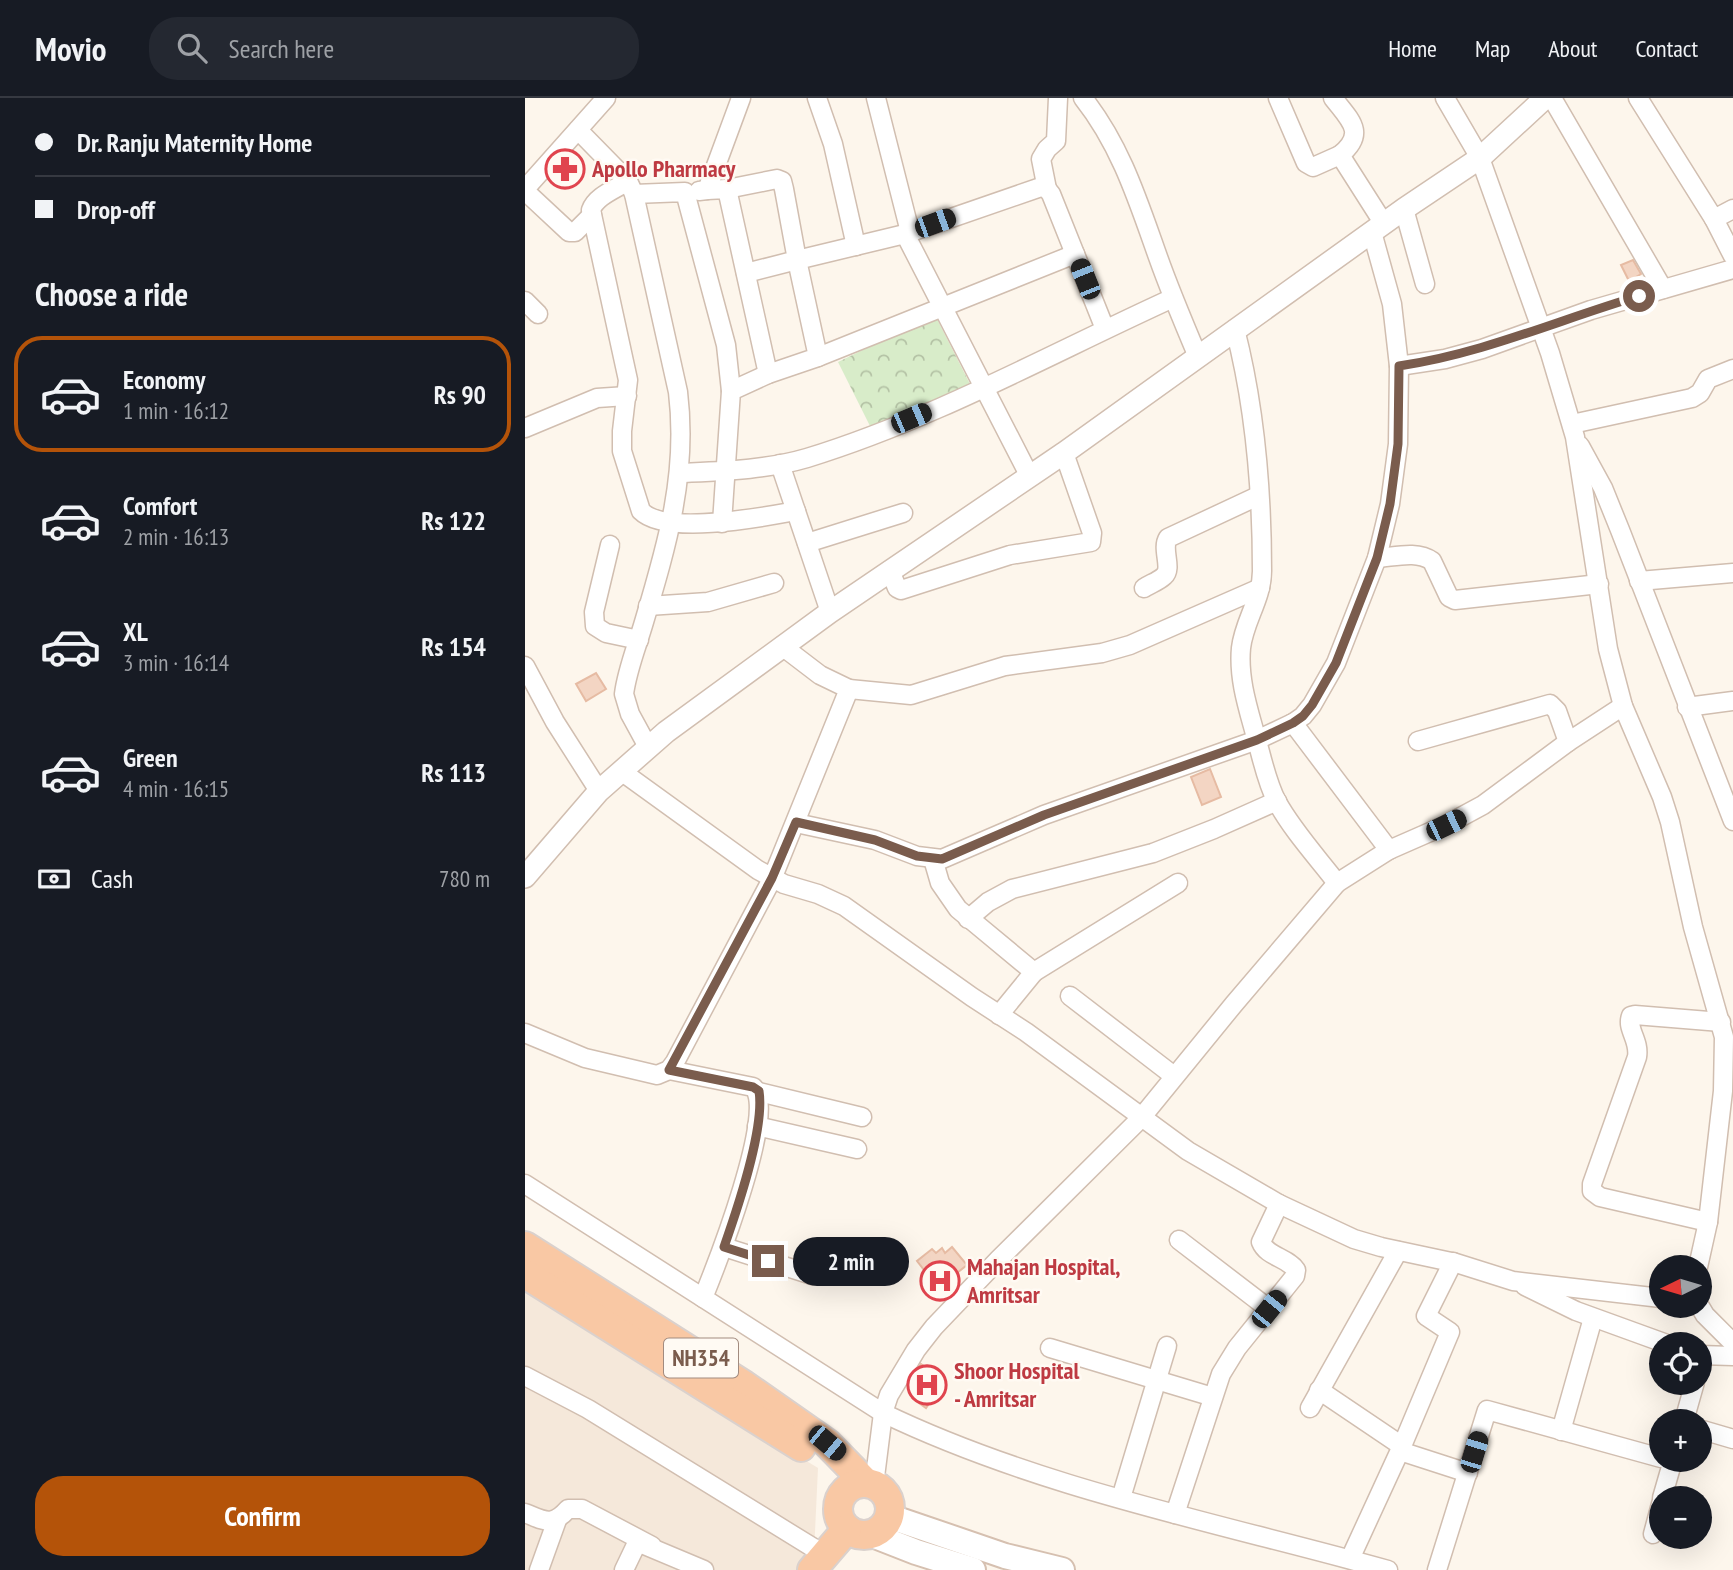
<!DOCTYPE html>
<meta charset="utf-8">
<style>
:root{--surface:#171b24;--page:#242831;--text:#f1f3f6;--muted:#9ea1a6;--line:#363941;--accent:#b45309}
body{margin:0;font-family:"PT Sans Narrow",sans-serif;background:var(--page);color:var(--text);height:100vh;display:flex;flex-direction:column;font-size:26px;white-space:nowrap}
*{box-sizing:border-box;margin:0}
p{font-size:23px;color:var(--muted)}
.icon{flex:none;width:38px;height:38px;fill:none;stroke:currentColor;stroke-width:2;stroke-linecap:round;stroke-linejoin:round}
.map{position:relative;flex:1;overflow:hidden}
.drawer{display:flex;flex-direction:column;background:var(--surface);width:525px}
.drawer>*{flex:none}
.banner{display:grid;align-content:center;height:154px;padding:0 35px;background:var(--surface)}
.needle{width:46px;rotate:265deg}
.tools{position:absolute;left:1124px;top:1157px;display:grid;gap:14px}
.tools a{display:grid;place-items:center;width:63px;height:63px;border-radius:50%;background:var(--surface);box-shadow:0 7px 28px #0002;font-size:35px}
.end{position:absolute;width:32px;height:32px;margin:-16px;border:9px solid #7a5c4d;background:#fff;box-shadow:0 0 0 4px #fff}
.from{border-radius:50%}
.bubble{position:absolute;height:49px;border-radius:24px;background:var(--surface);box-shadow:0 7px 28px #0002;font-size:23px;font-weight:600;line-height:49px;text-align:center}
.car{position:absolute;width:21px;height:42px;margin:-21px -10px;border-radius:9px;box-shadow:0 0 5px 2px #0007;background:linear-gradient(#222 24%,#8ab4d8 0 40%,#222 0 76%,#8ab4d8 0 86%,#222 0)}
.banner b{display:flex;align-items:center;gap:24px;height:66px;font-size:26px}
.banner b+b{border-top:2px solid var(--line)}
.banner i{width:18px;height:18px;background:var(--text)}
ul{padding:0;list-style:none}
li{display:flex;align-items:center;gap:21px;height:116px;margin:0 14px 10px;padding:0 21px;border:4px solid transparent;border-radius:28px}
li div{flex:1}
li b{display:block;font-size:26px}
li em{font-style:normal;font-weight:600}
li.active{border-color:var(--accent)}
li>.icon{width:63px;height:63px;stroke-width:1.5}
h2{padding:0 35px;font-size:32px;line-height:84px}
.pay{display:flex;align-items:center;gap:18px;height:77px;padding:0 35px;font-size:26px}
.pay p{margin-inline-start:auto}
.button{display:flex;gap:14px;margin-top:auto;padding:14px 35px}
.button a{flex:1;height:80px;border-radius:28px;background:var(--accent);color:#fff;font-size:28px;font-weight:600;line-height:80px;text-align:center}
header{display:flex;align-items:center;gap:42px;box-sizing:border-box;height:98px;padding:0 35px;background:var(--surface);border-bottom:2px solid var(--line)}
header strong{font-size:33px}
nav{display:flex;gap:38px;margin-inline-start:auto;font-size:24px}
.search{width:490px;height:63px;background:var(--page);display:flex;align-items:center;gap:18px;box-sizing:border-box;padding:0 24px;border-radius:28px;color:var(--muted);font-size:26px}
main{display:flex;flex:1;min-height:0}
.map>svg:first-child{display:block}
.residential{fill:#f5e8da}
.park{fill:url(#park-crowns)}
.building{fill:#f3d5c3;stroke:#e6bba3;stroke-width:2}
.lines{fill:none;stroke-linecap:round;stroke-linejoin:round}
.minor-casing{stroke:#d1beb0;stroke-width:21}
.tertiary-casing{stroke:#d1beb0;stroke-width:24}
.secondary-casing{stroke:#d6c0b0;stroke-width:28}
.trunk-casing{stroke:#dad1cd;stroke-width:32}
.minor{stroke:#fff;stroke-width:18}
.tertiary{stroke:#fff;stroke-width:21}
.secondary{stroke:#fff;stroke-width:24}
.trunk{stroke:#f9c8a4;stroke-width:28}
.route{stroke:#7a5c4d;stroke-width:9}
.labels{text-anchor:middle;stroke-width:5;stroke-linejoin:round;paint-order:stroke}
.shield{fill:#fffaf3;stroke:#a28b7f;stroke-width:2}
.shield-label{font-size:23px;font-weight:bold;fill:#7a5c4d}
.health-label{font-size:24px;font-weight:bold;fill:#be3a42;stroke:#fffaf3;text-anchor:start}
</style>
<header>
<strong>Movio</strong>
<div class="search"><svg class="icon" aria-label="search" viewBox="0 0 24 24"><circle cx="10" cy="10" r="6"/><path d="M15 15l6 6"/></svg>Search here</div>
<nav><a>Home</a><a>Map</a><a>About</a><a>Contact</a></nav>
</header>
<main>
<section class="drawer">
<div class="banner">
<b><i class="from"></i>Dr. Ranju Maternity Home</b>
<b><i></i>Drop-off</b>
</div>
<h2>Choose a ride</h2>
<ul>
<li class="active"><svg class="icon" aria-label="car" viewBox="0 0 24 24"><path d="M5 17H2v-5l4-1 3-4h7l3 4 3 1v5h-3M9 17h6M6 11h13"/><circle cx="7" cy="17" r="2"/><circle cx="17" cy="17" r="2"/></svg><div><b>Economy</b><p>1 min · 16:12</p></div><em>Rs 90</em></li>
<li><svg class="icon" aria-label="car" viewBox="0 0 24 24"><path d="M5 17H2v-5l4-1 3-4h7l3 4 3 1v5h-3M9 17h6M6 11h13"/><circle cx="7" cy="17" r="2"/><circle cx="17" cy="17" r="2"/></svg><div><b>Comfort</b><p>2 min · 16:13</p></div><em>Rs 122</em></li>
<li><svg class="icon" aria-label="car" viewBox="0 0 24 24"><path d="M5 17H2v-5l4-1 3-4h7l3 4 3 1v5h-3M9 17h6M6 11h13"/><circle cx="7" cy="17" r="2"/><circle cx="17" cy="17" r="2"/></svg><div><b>XL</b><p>3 min · 16:14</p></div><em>Rs 154</em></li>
<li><svg class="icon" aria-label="car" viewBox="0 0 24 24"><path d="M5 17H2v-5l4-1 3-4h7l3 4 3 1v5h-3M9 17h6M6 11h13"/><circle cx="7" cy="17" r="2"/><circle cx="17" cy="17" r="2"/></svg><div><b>Green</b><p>4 min · 16:15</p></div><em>Rs 113</em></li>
</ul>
<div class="pay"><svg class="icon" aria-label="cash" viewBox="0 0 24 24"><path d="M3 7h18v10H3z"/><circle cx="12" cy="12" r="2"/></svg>Cash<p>780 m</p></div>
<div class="button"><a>Confirm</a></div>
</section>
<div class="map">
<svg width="1208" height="1472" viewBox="0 0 1208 1472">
<defs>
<pattern id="park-crowns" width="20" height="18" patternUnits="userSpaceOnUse" patternTransform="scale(1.75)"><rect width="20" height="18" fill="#d8ecc9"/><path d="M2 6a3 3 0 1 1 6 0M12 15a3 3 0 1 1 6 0" fill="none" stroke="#b4c2a5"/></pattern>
</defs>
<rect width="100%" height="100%" fill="#fdf6ec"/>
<!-- residential -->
<path class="residential" d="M0,1191L293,1370L289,1455L280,1472H0Z"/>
<!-- park -->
<path class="park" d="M410,217L446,288L346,330L313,264Z"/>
<!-- building -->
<g class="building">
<path d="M1108,162L1116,176L1104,183L1096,167Z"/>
<path d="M71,575L81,591L61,603L51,586Z"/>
<path d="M685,671L696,699L677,707L666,679Z"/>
<path d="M427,1149L442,1167L413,1190L392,1163L407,1151L411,1155L417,1150L420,1155Z"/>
<path d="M396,1266L420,1282L401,1310L387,1300L394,1289L386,1283Z"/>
</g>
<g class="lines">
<!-- minor casing -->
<g class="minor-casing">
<g id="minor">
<path d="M292,0L308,46L331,148"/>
<path d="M351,0L385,134"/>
<path d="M558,0C596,48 613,103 633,159C645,193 659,226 673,259"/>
<path d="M753,0L781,65L788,69L815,57L859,126"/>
<path d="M808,0C825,22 842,35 815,57"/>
<path d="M920,0L955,60L1025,255L1050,339L1083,551L1098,608L1137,699L1145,724L1168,829L1199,939L1198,993L1183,1124L1173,1169"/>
<path d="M1027,0L1138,191"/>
<path d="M1113,0L1189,121L1208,158"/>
<path d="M53,32L103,83L109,96L153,294C163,376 142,447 119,524C112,548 102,572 99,596L105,616L123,649"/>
<path d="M103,83C91,91 71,98 66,112L103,282L97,333V353L116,413C141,438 238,419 271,413"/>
<path d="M0,91L81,0"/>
<path d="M202,91L252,81L257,83L259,91L272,162L221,175"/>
<path d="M522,91L516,61L522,51L531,43L533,0"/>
<path d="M182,92L202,91L243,276"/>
<path d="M0,93L44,134H50L67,117"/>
<path d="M174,93L182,92L216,0"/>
<path d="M109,96L160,94L201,247L206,293"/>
<path d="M879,111L900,186"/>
<path d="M1189,121L1208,111"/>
<path d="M380,136L504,377"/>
<path d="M0,203L13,216"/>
<path d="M710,231C730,309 737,393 737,473C737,501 719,523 716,550C713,582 724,613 732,643C738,664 742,685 752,704C768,733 792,759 812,785"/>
<path d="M293,259L550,156"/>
<path d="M874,268L920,261L957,251L1066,212L1208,171"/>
<path d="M1047,326L1167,300L1175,295L1183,281L1208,271"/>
<path d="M0,330L72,300L102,298"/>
<path d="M1055,348L1078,390L1095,432L1208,723"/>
<path d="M255,366L305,514"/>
<path d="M155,375C197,373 241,372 282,360C409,321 527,255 648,200"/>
<path d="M197,425L206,293L243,276L293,259L272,162L380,136L516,89L522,91L526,96L580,231"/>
<path d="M282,445L378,415"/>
<path d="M85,447L69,514L70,528L81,535L114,542"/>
<path d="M852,460C869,459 892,452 907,463L924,499L930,502L1074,486"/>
<path d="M365,472L372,490L376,492L485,457L566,444L567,435L539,355"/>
<path d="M1114,483L1208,475"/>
<path d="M619,490C625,486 634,483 639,478C648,470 636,451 643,440L733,398"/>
<path d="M123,508L183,504L249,485"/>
<path d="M0,568L30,624L74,693"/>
<path d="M324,591L386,597L480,568L577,555L605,547L735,490"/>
<path d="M1162,609L1208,603"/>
<path d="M768,625L864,752"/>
<path d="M893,643L1025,606L1032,613L1043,644"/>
<path d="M96,673L233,772L259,786L293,796L319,808L447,899L501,934L663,1053L754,1106L829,1141L856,1149L931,1165L988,1183L1136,1200"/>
<path d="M271,725L350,742L392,758L417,761L519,717L732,642L768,625L778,618L787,607L811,565L852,460L865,406L873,346L874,268L867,206L847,134"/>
<path d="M408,761L415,785L433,811L509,874L474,917"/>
<path d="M443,821L463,804L487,791L628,755L689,731L752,703"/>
<path d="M509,874L653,785"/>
<path d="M545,898L649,978"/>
<path d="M0,935L60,960L132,977L144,972L150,964L247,781L324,591L295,577L257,548"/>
<path d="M144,972L228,989C253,1011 191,1168 178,1200"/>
<path d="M234,994L337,1019"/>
<path d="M232,1028L332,1051"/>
<path d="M0,1086L358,1315C516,1391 695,1425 863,1472"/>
<path d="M1183,1124L1075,1099L1067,1093V1086L1112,959C1115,942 1101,931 1106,918L1110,917L1196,924"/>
<path d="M654,1142L744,1211"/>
<path d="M199,1149L287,1177"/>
<path d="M1000,1188L1051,1213L1142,1246"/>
<path d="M1174,1207L1180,1217L1208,1245"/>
<path d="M525,1250L688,1299"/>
<path d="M1174,1257L1208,1258"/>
<path d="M0,1278L63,1311L300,1457"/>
<path d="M794,1292L877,1348"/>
<path d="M785,1310L873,1153"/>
<path d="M1159,1323L1170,1284"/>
<path d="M1174,1331L1208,1341"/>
<path d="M1036,1333L1068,1220"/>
<path d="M875,1353L943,1375"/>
<path d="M349,1387L358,1315L364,1297L391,1252L409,1229L473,1162L616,1020L709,906L812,785L864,752L921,727L958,707L1043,644L1098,608"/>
<path d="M596,1400L642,1248"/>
<path d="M1137,1400L1148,1362"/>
<path d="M0,1415C20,1423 27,1429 43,1411H57L127,1448"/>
<path d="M650,1416L696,1276L712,1250L770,1178L771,1172C762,1159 742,1159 736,1144L754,1106"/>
<path d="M1128,1436L1136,1406"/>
<path d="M825,1461L877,1348L925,1234L901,1218L928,1164"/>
<path d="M14,1472L32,1422"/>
<path d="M99,1472L110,1449L117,1446L179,1472"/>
<path d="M912,1472L962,1312L1136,1360"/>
</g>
</g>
<!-- tertiary casing -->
<g class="tertiary-casing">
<path id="tertiary" d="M0,779L74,693L141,634L305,514L539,355L879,111L955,60L1020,0"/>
</g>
<!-- secondary casing -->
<g class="secondary-casing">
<g id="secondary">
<path d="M363,1418L480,1458L537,1472"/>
<path d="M345,1436L391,1454L448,1472"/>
</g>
</g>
<!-- trunk casing -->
<g class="trunk-casing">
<g id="trunk">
<path d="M0,1148L219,1287L302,1345L341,1385"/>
<path d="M0,1176L276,1349"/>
<circle cx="339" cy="1411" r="26"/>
<path d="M287,1472L322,1431"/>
</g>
</g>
<!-- minor -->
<use href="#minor" class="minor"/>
<!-- tertiary -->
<use href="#tertiary" class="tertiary"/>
<!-- secondary -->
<use href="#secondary" class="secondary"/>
<!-- trunk -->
<use href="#trunk" class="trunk"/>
</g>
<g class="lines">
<!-- route -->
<path class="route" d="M243,1163L199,1149C212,1112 240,1031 234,993L228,989L144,972L247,780L271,724L350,742L392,758L417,761L519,717L732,642L768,625L778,618L787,607L811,565L852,460L865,406L873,346L874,268C957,256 1033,222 1114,198"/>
</g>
<!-- icons -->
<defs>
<g id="pharmacy-ring" transform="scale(2.0125)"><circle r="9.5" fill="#fffaf3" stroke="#e0444e" stroke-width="1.5"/><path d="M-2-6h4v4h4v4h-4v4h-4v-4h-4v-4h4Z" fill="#e0444e"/></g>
<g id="hospital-ring" transform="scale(2.0125)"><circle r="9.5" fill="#fffaf3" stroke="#e0444e" stroke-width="1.5"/><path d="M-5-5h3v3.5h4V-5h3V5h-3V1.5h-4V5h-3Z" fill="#e0444e"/></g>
</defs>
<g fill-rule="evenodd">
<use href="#pharmacy-ring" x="40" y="71"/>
<use href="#hospital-ring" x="415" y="1183"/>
<use href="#hospital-ring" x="402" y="1287"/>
</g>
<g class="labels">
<!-- shield labels -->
<rect class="shield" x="139" y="1240.5" width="74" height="39" rx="5"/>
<g class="shield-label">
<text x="176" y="1268">NH354</text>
</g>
<!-- health labels -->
<g class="health-label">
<text x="67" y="79">Apollo Pharmacy</text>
<text x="442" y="1177">Mahajan Hospital,<tspan x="442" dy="28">Amritsar</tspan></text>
<text x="429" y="1281">Shoor Hospital<tspan x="429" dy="28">- Amritsar</tspan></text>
</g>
</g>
</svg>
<div class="tools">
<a><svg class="needle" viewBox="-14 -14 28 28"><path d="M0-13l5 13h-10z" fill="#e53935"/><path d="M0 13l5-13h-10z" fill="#9ea1a6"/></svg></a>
<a><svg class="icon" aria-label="locate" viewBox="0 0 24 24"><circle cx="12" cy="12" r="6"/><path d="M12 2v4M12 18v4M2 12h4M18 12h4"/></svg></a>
<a>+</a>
<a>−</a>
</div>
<i class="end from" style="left:1114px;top:198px"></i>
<i class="end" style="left:243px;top:1163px"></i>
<div class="bubble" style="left:268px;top:1139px;width:116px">2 min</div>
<i class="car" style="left:410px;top:125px;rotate:70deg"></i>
<i class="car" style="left:560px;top:181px;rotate:338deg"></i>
<i class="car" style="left:386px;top:320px;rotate:67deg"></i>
<i class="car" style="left:921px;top:727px;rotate:64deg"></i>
<i class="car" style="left:744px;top:1211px;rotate:39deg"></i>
<i class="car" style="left:302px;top:1345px;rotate:130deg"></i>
<i class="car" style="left:949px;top:1354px;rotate:17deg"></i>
</div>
</main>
